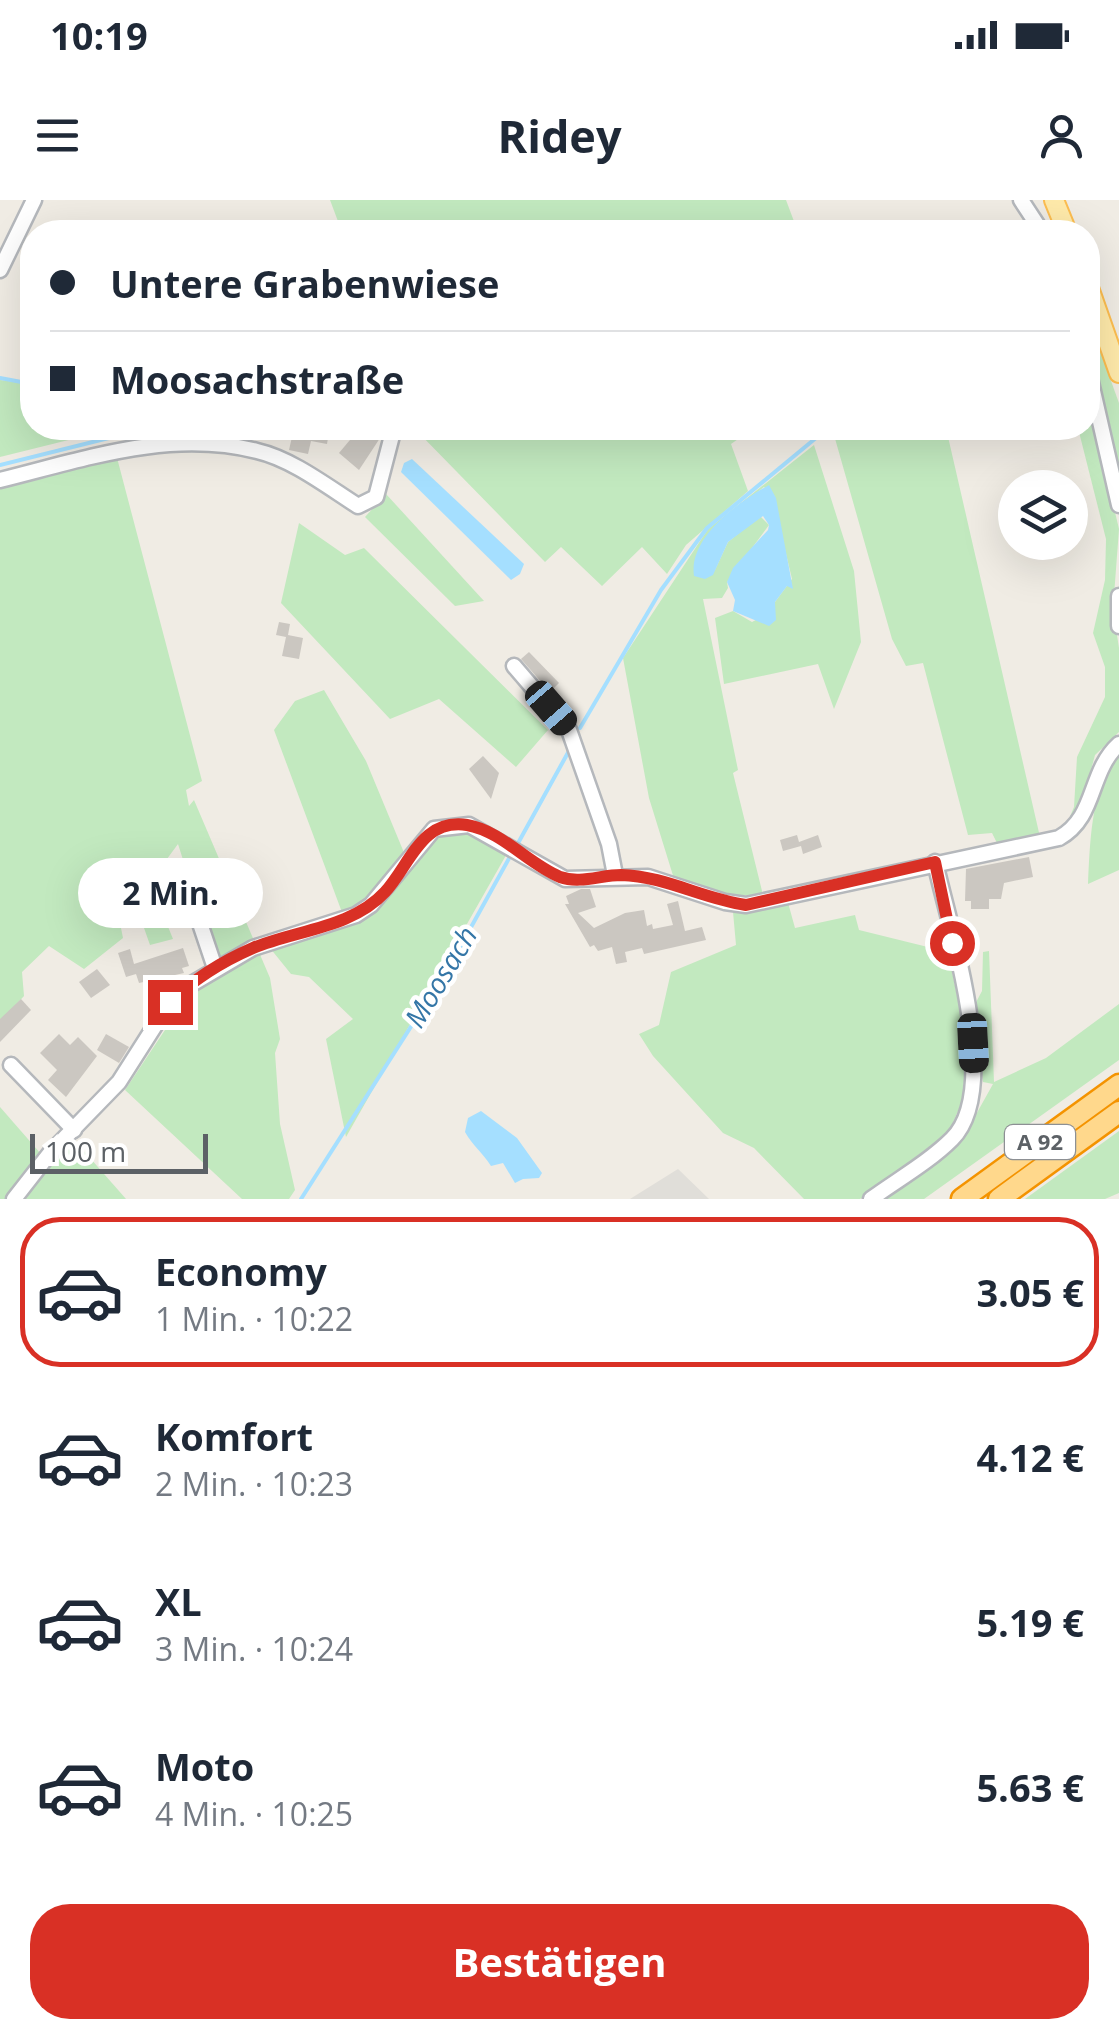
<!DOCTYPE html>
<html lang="de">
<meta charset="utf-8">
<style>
:root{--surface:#fff;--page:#f6f6f7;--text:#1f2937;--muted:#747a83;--line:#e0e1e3;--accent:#d93025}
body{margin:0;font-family:"Open Sans",sans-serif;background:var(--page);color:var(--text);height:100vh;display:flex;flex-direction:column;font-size:38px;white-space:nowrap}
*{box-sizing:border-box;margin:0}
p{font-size:32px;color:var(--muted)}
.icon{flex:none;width:55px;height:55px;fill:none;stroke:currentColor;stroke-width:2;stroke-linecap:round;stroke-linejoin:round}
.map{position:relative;height:999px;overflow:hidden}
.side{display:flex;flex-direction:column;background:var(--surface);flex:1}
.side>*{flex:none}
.hud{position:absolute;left:20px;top:20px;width:1080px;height:220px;border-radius:40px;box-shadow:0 10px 40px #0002;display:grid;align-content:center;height:220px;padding:0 30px;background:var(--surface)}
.fabs{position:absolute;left:998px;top:270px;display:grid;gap:20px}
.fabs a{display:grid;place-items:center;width:90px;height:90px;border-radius:50%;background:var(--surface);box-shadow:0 10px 40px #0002;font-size:50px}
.scale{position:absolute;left:30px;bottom:25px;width:178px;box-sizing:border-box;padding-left:10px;border:5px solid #5c6166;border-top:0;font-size:28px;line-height:35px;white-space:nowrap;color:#5c6166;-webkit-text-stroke:8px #fff;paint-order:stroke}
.end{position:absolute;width:45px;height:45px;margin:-22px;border:12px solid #d93025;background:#fff;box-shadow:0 0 0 5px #fff}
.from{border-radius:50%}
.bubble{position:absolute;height:70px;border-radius:35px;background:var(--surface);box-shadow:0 10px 40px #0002;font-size:32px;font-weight:700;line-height:70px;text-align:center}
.car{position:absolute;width:30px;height:60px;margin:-30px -15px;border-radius:12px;box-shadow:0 0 8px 2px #0007;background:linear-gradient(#222 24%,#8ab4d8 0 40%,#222 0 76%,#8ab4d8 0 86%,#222 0)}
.hud b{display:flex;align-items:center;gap:35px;height:95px;font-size:38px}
.hud b+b{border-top:2px solid var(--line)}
.hud i{width:25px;height:25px;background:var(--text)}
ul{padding:18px 0 0;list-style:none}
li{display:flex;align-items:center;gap:30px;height:150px;margin:0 20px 15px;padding:0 10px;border:5px solid transparent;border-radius:40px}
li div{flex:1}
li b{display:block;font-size:38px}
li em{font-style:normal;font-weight:700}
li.current{border-color:var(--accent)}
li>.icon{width:90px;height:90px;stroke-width:1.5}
.button{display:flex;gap:20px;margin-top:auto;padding:20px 30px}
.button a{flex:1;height:115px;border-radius:40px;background:var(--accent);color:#fff;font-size:40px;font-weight:700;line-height:115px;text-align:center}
.status{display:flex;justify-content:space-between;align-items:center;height:70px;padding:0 50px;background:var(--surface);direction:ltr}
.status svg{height:28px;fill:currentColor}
header{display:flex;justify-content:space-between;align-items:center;height:130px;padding:0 30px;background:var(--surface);font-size:45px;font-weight:700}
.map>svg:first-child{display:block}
.industrial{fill:#e0ded9}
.green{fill:#c2e9bf}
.water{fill:#a5dfff}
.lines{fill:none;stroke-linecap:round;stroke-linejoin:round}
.stream{stroke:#a5dfff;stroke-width:4}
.building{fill:#cbc7c1}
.minor-casing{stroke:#b5b8bc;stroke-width:19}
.major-casing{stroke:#fdbe50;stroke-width:22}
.highway-casing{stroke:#f49300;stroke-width:25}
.minor{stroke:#fff;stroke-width:14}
.major{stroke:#ffeaaa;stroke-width:18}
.highway{stroke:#ffd88c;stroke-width:20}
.route{stroke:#d93025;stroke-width:12}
.labels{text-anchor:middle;stroke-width:9;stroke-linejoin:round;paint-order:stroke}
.shield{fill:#fff;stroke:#8d9094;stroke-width:2.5}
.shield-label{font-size:22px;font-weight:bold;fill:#5c6166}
.water-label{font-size:28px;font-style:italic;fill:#3476a7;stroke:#fff}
</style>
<div class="status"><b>10:19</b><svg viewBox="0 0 49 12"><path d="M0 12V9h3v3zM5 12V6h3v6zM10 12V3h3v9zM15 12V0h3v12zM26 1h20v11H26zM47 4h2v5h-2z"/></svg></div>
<header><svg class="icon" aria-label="menu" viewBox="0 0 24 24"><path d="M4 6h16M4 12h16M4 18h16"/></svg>Ridey<svg class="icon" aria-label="person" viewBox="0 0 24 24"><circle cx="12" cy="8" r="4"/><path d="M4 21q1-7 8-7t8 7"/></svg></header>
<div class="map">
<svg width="1119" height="999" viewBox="0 0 1119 999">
<rect width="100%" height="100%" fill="#f0ece4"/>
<!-- industrial -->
<path class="industrial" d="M678,969L709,999H630Z"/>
<!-- green -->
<g class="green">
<path d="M330,0H786L798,32H342Z"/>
<path d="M1088,140L1098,145L1119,203V279Z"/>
<path d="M0,180L32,184V228H117L0,257Z"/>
<path d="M1088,198L1119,329L1113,409L1119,448V532L1095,555L1081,607L1066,626L1074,607L1077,557L1105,497V467L1093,433L1105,380L1106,339L1078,228H1088Z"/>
<path d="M414,228H754L731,244L748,291L686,345L667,374L642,347L602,386L561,347L545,362Z"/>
<path d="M832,228H946L1040,637L997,643L992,633L968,635L923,463L906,466L892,439Z"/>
<path d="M814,245L854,371L861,442L834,509L818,464L724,484L715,418L733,411L752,422L773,411L775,402L792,379L772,295L764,287L723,319L715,370L728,342L760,316L769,325L727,382L728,388L722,398L703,399L738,570L733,573L763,695H723L675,682L649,598L623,458L708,329Z"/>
<path d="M116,254L202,581L186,590L189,606L194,600L270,778L280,839L275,853L280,924L295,990L289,999H242L125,890L183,803L219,773L178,644L150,682L173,739L150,745L125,674L112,683L123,738L84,769L49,746L22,772L24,796L0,822V286Z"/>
<path d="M386,294L484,401L455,406L365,317Z"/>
<path d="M299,323L345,355L364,348L548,530L516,567L439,499L390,519L281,403Z"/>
<path d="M324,490L366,561L405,655L435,637L468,629L509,650L346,937L326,839L353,819L309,777L291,774L270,748L343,715L274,530L295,501Z"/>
<path d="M1119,553V670L1088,684C1090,643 1091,584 1119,553Z"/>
<path d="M787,699L795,728L855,715L859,730L948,752L966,840L967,890L949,932L860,999H804L754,948L723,933L653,856L639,834L659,825L671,772L736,745L733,712Z"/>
<path d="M989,751L994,882L1046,858L1119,804V860L924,999H886L964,936L993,884L983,882L974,806L982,791L983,752Z"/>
<path d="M0,907L41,954L7,999H0Z"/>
<path d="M1119,931V993L1105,999H1025Z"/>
<path d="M76,942L126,999H24L41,975Z"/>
</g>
<!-- water -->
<g class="water">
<path d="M412,259L524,364L520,374L511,380L401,272L404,263Z"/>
<path d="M769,285L776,298L793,389L787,386L775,402L776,420L769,426L733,411L735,400L727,382L733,368L768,330L769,325L763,316L728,342L713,375L705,379L694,376C688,337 740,301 769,285Z"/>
<path d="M481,911L517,938L542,973L539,978L523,979L515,983L503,963L491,966C482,952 473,946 465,932L468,918Z"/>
</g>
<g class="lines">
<!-- stream -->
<g class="stream">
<path d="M0,178L32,184"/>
<path d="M0,265L149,228"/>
<path d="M580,528L661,390L707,328L828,228"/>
<path d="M517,645L570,549"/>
<path d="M301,999L449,767L512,653"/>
</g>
</g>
<!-- building -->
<g class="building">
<path d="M294,228L329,232L327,244L311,241L308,254L289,250Z"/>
<path d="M360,228H369L380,238L359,270L339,253Z"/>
<path d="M279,422L290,424L288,435L303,438L299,459L282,456L286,437L276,435Z"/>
<path d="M529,452L559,483L550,492L521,459Z"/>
<path d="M483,556L499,573L491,599L469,569Z"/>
<path d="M797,635L799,642L818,635L822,647L803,654L801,646L783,651L780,640Z"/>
<path d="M1029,657L1033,677L1004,683L1001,699H989V709H971V701H965L966,669Z"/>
<path d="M581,689H590L596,707L578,713L594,728L625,713L644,710L647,726L652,724L653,729L673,725L667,704L678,701L685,731L702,727L706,740L644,754L642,748L625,752L627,762L616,764L612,747L598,751L594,745L590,747L565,704H569L566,696Z"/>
<path d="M183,748L189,766L182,768L184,773L139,783L136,774L126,777L118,753L130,749L134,764Z"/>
<path d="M97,769L110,785L91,798L79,782Z"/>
<path d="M21,799L31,810L0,842V819Z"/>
<path d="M59,834L70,845L78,837L97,856L66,897L48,880L57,870L40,853Z"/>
<path d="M106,834L129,847L119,863L97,850Z"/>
</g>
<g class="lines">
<!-- minor casing -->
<g class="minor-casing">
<g id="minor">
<path d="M1021,0L1042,32"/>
<path d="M0,70L34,0"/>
<path d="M1088,169L1119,305"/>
<path d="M0,280C85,259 169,229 257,251C292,259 328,287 358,306L376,297L394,228"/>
<path d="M1119,396V426"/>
<path d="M514,466L569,530L609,644L615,675"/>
<path d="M182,670L215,768"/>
<path d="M11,865L74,930"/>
<path d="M14,999L50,953L119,882L170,802L185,788L253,748L356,715L371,705L434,629L469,625L565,679L648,677L725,702L746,705L1059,638C1097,617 1088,572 1119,544"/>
<path d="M871,999C897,980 929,962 952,939C1003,888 949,727 935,662"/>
</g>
</g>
<!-- major casing -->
<g class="major-casing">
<g id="major">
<path d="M1054,0L1067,32"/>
<path d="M1088,85L1119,173"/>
</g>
</g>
<!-- highway casing -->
<g class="highway-casing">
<g id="highway">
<path d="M962,999L1119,885"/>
<path d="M999,999L1119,912"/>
</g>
</g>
<!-- minor -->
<use href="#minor" class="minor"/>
<!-- major -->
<use href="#major" class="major"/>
<!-- highway -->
<use href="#highway" class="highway"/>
</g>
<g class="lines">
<!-- route -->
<path class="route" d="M170,802C193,780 223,761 253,748C296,730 352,728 385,692C410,665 421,618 467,625C502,631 528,664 560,677C580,684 601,675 621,675C665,676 703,699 746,705L935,662L952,743"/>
</g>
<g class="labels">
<!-- shield labels -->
<rect class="shield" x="1005" y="925" width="70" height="34" rx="8"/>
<g class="shield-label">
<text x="1040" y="950">A 92</text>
</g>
<!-- water labels -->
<g class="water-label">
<text transform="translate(441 777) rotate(-59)" y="10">Moosach</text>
</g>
</g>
</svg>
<div class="fabs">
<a><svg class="icon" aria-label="layers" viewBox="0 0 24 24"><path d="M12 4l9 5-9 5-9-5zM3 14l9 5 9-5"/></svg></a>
</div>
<div class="scale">100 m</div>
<i class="end from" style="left:952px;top:743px"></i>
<i class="end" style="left:170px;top:802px"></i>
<div class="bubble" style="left:78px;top:658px;width:185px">2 Min.</div>
<i class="car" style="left:551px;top:508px;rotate:139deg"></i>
<i class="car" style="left:973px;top:843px;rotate:177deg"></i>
<div class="hud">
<b><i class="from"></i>Untere Grabenwiese</b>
<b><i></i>Moosachstraße</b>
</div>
</div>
<section class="side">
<ul>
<li class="current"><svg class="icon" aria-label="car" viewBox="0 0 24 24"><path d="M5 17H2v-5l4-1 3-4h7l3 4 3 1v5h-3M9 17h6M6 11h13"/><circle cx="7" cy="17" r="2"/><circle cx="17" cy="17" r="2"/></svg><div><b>Economy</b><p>1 Min. · 10:22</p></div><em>3.05 €</em></li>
<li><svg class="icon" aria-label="car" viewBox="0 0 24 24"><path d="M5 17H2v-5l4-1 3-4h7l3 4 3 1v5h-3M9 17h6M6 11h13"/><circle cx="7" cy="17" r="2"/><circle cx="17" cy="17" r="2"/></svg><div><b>Komfort</b><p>2 Min. · 10:23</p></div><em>4.12 €</em></li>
<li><svg class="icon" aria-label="car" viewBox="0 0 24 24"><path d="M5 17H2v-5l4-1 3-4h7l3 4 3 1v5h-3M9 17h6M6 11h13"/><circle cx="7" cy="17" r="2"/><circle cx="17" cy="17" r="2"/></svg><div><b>XL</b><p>3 Min. · 10:24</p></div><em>5.19 €</em></li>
<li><svg class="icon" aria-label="car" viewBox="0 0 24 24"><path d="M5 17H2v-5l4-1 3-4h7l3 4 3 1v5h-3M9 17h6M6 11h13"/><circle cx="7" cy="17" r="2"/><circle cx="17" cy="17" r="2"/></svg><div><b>Moto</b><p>4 Min. · 10:25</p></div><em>5.63 €</em></li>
</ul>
<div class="button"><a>Bestätigen</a></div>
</section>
